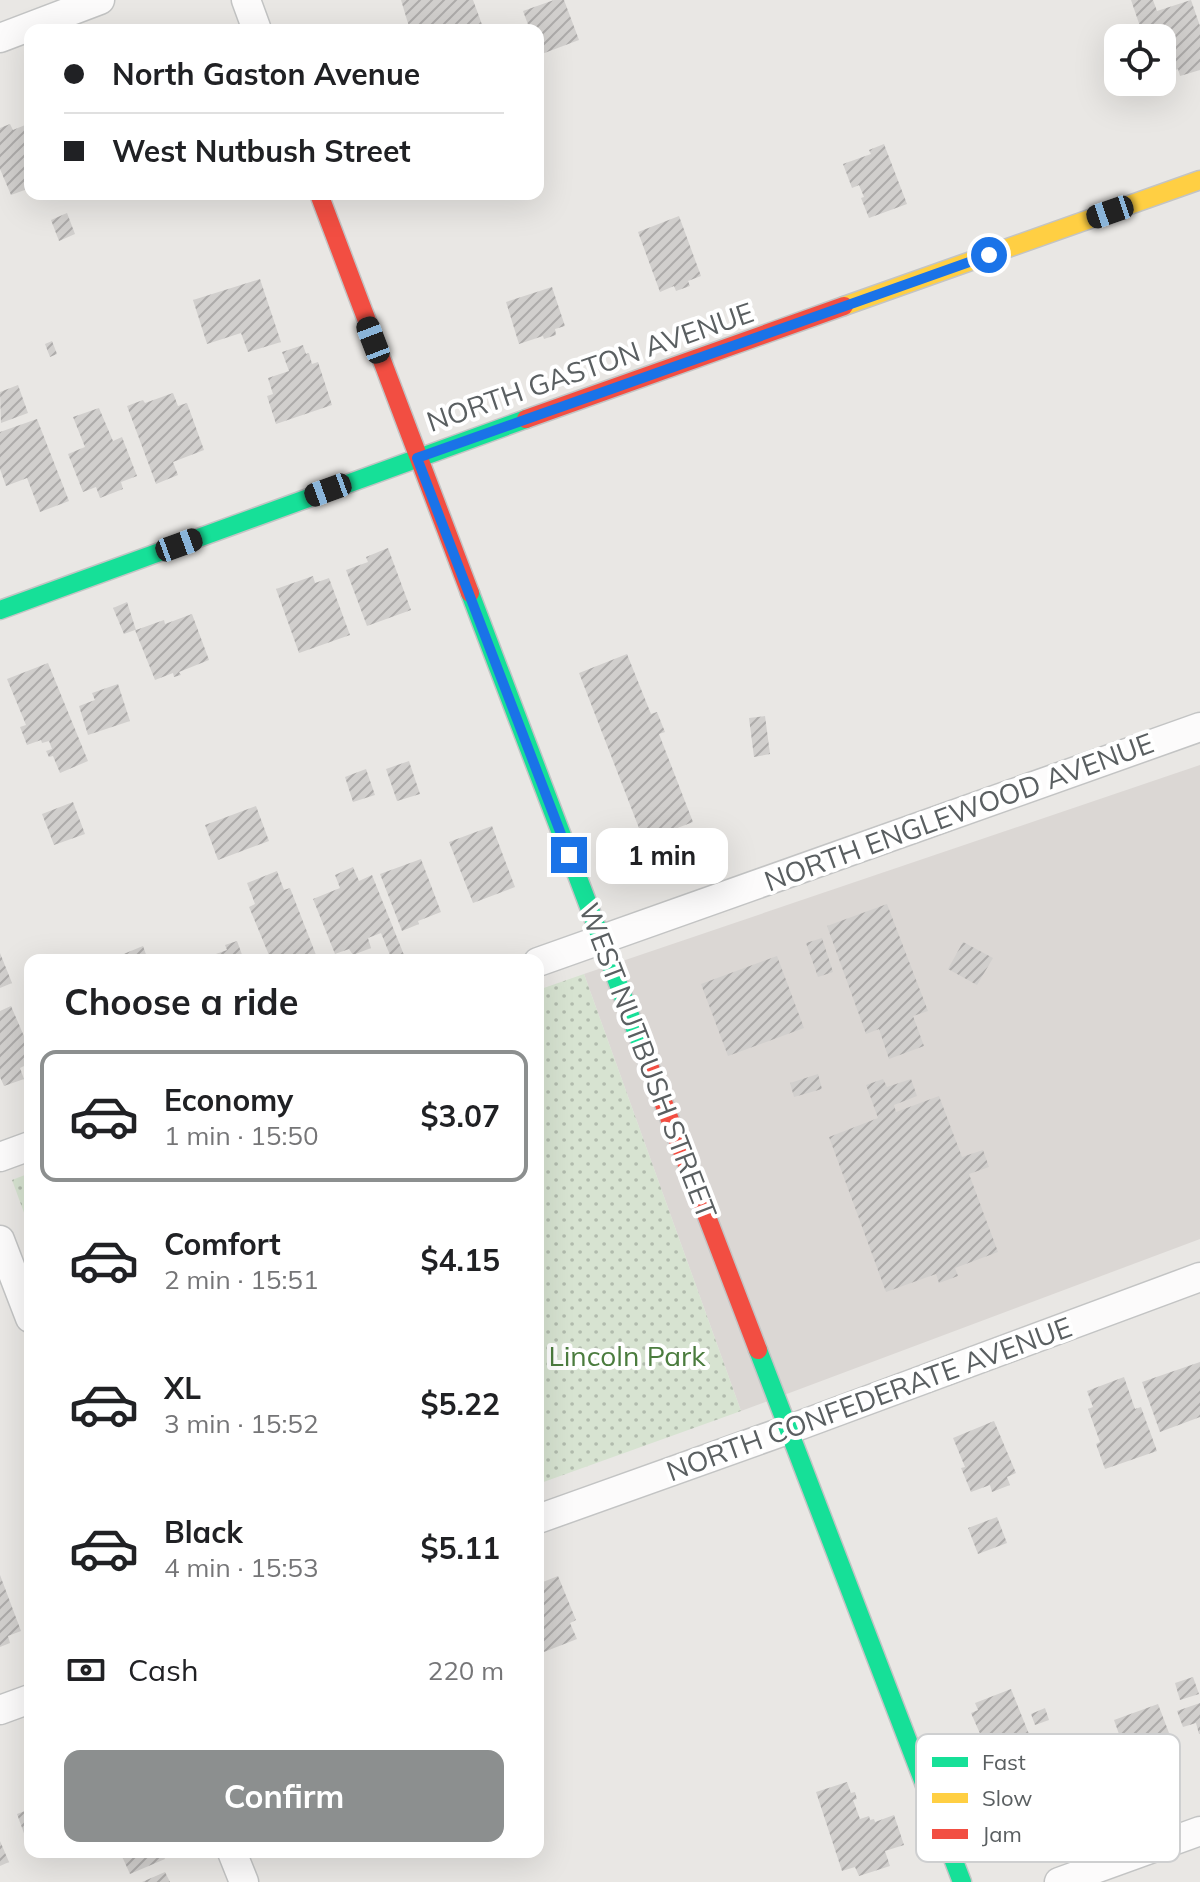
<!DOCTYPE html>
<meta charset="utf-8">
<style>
:root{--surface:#fff;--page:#f2f2f2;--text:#202124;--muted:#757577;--line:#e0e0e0;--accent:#8c8f8f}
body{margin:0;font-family:Mulish,sans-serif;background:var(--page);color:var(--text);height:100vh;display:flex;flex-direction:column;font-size:30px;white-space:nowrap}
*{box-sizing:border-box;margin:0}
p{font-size:26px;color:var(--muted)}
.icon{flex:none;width:44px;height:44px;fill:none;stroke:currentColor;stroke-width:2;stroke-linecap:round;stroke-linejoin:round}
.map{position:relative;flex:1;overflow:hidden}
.panel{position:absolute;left:24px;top:954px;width:520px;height:904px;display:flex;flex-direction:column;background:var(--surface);border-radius:16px;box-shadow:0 8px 32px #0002}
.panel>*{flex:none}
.banner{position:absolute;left:24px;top:24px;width:520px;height:176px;border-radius:16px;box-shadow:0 8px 32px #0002;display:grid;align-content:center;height:176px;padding:0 40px;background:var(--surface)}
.buttons{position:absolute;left:1104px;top:24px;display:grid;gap:16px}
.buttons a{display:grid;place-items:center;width:72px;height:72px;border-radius:16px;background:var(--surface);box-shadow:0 8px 32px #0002;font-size:40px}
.end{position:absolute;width:36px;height:36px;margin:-18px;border:10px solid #1a73e8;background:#fff;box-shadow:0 0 0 4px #fff}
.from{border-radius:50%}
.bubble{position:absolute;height:56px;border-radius:16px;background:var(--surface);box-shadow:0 8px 32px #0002;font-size:26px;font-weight:700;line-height:56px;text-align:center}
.car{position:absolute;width:24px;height:48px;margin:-24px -12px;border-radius:10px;box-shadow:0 0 6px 2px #0007;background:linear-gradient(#222 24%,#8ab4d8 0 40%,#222 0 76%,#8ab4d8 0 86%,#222 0)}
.banner b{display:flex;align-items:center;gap:28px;height:76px;font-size:30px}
.banner b+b{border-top:2px solid var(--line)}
.banner i{width:20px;height:20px;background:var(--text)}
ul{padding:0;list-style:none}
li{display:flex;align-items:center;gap:24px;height:132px;margin:0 16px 12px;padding:0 24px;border:4px solid transparent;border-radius:16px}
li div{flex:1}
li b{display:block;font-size:30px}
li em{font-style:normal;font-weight:700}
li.selected{border-color:var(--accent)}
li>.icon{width:72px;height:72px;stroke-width:1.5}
h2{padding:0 40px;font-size:36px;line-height:96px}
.pay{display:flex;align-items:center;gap:20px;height:88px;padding:0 40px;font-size:30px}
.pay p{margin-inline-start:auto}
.primary-button{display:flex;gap:16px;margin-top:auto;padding:16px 40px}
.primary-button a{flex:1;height:92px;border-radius:16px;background:var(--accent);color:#fff;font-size:32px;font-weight:700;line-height:92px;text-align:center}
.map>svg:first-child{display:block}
.education{fill:#dbd7d4}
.grass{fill:url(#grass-dots)}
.building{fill:url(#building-hatch)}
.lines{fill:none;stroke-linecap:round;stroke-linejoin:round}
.street-casing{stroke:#c3c4c4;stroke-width:31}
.fast-casing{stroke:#c3c4c4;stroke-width:21}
.slow-casing{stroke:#c3c4c4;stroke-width:21}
.jam-casing{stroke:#c3c4c4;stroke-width:21}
.street{stroke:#fcfbfb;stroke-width:28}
.fast{stroke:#16e098;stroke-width:18}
.slow{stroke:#ffcf43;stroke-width:18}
.jam{stroke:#f24e42;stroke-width:18}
.route{stroke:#1a73e8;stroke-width:10}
.labels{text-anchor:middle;stroke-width:8;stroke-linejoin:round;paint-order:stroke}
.street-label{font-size:28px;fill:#5a5f61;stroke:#fff}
.park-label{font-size:28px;fill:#4b7c3e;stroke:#fff}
.key{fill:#fff;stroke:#cecfd0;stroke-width:2}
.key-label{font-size:22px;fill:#5a5f61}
</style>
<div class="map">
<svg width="1200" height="1882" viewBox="0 0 1200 1882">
<defs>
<pattern id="grass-dots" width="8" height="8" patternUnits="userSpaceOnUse" patternTransform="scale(2)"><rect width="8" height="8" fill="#d7e3d1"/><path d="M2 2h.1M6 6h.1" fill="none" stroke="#b1bbad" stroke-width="1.8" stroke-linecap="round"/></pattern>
<pattern id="building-hatch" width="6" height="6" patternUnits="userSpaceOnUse" patternTransform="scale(2)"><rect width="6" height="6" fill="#d1cfcd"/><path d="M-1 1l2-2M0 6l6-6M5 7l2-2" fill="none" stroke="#adabaa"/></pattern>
</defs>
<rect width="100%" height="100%" fill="#e9e7e4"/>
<!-- education -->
<path class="education" d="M1200,765V1239L741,1411L584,974Z"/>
<!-- grass -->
<g class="grass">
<path d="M584,974L741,1411L538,1484V990Z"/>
<path d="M30,1173V1229L12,1180Z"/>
</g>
<!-- building -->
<g class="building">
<path d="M401,0H473L484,30H441L439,25L426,30H410Z"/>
<path d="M554,0H564L579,40L539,55L538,30H530L523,11Z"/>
<path d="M1131,0H1153L1157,11L1191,0L1200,26V70L1180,76L1178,69L1172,71L1162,38H1144Z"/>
<path d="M30,123V188L11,195L0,169V128L10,124L13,130Z"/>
<path d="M884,144L907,204L869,218L861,198L864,197L859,185L852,188L843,164L871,154L869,150Z"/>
<path d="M67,213L75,234L59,241L51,220Z"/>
<path d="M679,216L701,276L688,281L690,286L676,291L674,286L660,292L638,232Z"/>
<path d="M260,279L281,342L248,352L241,333L207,344L193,300Z"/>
<path d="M552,287L565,326L555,329L556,335L544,339L543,336L519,344L506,302Z"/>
<path d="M52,341L57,354L50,357L45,344Z"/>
<path d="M303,345L306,354L309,353L312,364L318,362L332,405L276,424L267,396L273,394L268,378L289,371L282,352Z"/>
<path d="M18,385L28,413L1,423L0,392Z"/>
<path d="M173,393L178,406L187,403L204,450L173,462L178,475L156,484L127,406L143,400L145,403Z"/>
<path d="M99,408L113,441L122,437L137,476L121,482L123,489L100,498L96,487L83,492L68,454L85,447L73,417Z"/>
<path d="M37,419L69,501L40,512L27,478L6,486L0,469V432Z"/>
<path d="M388,548L411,610L367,626L346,570L368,562L366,557Z"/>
<path d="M313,576L315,583L329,578L350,635L299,653L276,589Z"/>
<path d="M127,602L136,630L164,620L165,624L192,614L209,660L179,672L181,675L174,677L173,673L155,680L135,630L124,634L113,608Z"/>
<path d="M627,654L651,714L657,712L665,732L659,734L693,822L644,841L579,673Z"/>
<path d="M48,663L88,761L60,773L53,756L49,757L46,751L52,749L49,741L42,743L41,740L27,745L20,727L26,725L7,679Z"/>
<path d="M118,684L130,721L88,735L79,706L95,700L92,693Z"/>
<path d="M765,716L770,754L754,757L749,718Z"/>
<path d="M409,761L420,794L397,801L386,769Z"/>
<path d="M366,769L375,795L353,802L345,777Z"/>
<path d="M73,802L85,834L54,845L42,814Z"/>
<path d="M256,806L269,841L218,860L205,825Z"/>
<path d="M492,826L515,887L473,903L449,842Z"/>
<path d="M421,859L441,912L418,921L419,924L402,931L380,874Z"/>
<path d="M353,867L359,881L372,875L404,955L392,960L381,933L368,938L371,948L353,955L349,949L335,954L313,899L340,888L335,875Z"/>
<path d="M277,871L284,890L290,888L318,960H271L249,907L255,904L247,883Z"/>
<path d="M887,904L928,1011L913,1016L924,1046L889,1059L879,1029L866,1034L827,926Z"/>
<path d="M822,938L833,972L818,977L806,943Z"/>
<path d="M237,941L244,960H199L227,950L225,945Z"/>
<path d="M963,942L993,958L977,985L948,969Z"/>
<path d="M143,946L148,960H109Z"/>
<path d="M0,953L12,983L0,988Z"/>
<path d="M777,956L804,1028L728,1056L701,984Z"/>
<path d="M11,1006L30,1050V1063L20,1068L24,1079L4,1086L0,1077V1011Z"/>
<path d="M818,1074L822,1089L794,1097L790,1083Z"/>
<path d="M883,1079L887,1087L911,1079L917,1096L894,1105L896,1112L939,1096L962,1157L983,1150L989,1167L969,1174L998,1252L955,1268L958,1276L939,1283L936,1274L886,1292L829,1137L878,1118L866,1085Z"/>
<path d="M1200,1362V1417L1160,1432L1142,1382Z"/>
<path d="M1124,1377L1135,1409L1141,1407L1157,1451L1105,1469L1096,1444L1100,1442L1088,1409L1093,1407L1087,1391Z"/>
<path d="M994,1421L1016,1473L1007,1477L1010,1485L992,1492L990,1485L971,1492L961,1468L965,1467L953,1438Z"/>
<path d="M997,1517L1007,1543L978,1554L968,1528Z"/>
<path d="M0,1575L21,1631L8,1636L10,1643L0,1647Z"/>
<path d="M558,1576L576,1620L570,1623L577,1639L544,1652L538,1637V1584Z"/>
<path d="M1193,1677L1199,1694L1180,1700L1175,1683Z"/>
<path d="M1011,1689L1029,1734L1011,1742L1015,1752L1031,1746L1054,1803L1039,1810L1040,1813L1027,1818L1025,1813L1005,1821L981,1762L1002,1753L1000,1747L988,1752L971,1713L978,1710L975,1703Z"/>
<path d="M1200,1703V1734H1199L1196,1723L1183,1727L1177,1711Z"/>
<path d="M1158,1704L1180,1762L1135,1779L1114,1720Z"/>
<path d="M1045,1708L1049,1720L1035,1725L1031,1714Z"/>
<path d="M847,1782L851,1793L855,1792L857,1799L853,1800L860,1819L869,1816L870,1820L874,1819L875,1822L894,1815L904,1845L885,1851L890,1866L859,1876L855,1867L842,1871L816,1792Z"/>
<path d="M30,1809V1850L17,1814Z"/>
<path d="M0,1841L9,1862L0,1866Z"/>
<path d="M120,1852H162L165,1859L130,1874Z"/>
<path d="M165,1872L170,1882H142Z"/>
</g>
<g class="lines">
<!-- street casing -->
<g class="street-casing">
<g id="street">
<path d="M246,0L257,30"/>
<path d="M0,38L100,0"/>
<path d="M538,962L1200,727"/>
<path d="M0,1157L30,1146"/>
<path d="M0,1240L30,1318"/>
<path d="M538,1519L790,1429L1200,1277"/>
<path d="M0,1710L30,1699"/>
<path d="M232,1852L244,1882"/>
<path d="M1059,1882L1200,1831"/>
</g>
</g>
<!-- fast casing -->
<g class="fast-casing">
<g id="fast">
<path d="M470,593L644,1052"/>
<path d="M0,610L526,419"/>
<path d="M758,1350L962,1882"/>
</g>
</g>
<!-- slow casing -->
<g class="slow-casing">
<path id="slow" d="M844,306L1200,180"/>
</g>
<!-- jam casing -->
<g class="jam-casing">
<g id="jam">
<path d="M319,194L470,593"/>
<path d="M526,419L844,306"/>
<path d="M644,1052L758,1350"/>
</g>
</g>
<!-- street -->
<use href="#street" class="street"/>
<!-- fast -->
<use href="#fast" class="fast"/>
<!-- slow -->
<use href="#slow" class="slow"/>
<!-- jam -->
<use href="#jam" class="jam"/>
</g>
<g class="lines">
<!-- route -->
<path class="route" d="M569,855L417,458L989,255"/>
</g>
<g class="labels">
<!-- street labels -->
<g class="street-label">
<text transform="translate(590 367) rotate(-19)" y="10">NORTH GASTON AVENUE</text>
<text transform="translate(959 812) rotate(-20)" y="10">NORTH ENGLEWOOD AVENUE</text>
<text transform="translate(648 1061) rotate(69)" y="10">WEST NUTBUSH STREET</text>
<text transform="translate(869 1399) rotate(-20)" y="10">NORTH CONFEDERATE AVENUE</text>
</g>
<!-- park labels -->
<g class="park-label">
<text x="627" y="1366">Lincoln Park</text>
</g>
</g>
<!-- legend -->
<rect x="916" y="1734" width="264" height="128" rx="12" class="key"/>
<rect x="932" y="1757" width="36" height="10" fill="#16e098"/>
<rect x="932" y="1793" width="36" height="10" fill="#ffcf43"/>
<rect x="932" y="1829" width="36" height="10" fill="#f24e42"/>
<g class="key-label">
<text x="982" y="1770">Fast</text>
<text x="982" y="1806">Slow</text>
<text x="982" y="1842">Jam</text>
</g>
</svg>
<div class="buttons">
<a><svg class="icon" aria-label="locate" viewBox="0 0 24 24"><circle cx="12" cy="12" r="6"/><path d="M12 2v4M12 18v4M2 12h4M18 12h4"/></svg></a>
</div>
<i class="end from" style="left:989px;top:255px"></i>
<i class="end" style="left:569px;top:855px"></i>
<div class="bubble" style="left:596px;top:828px;width:132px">1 min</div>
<i class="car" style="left:1110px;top:212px;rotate:251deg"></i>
<i class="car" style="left:373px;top:340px;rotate:339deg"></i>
<i class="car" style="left:328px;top:490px;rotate:250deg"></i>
<i class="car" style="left:179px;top:545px;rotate:70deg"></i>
<div class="banner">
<b><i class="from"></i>North Gaston Avenue</b>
<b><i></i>West Nutbush Street</b>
</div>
<section class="panel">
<h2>Choose a ride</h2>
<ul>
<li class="selected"><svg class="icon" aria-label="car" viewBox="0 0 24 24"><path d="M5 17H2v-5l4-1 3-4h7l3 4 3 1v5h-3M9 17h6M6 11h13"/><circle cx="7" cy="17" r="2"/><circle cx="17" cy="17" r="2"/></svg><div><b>Economy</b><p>1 min · 15:50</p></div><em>$3.07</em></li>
<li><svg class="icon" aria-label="car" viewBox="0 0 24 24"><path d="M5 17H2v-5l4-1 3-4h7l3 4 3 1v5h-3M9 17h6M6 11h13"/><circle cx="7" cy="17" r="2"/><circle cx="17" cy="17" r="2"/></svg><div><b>Comfort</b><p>2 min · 15:51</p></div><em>$4.15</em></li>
<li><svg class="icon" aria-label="car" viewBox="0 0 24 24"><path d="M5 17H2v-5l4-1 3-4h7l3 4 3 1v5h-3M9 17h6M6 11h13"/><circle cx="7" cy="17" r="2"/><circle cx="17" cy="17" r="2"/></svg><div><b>XL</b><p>3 min · 15:52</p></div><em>$5.22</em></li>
<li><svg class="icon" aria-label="car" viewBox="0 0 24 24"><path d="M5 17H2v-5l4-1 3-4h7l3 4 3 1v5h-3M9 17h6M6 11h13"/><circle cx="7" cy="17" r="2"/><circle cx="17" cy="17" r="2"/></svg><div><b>Black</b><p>4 min · 15:53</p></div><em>$5.11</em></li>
</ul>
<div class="pay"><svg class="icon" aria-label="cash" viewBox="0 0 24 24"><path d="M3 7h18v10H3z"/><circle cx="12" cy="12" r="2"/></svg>Cash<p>220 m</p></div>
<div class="primary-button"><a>Confirm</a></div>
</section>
</div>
